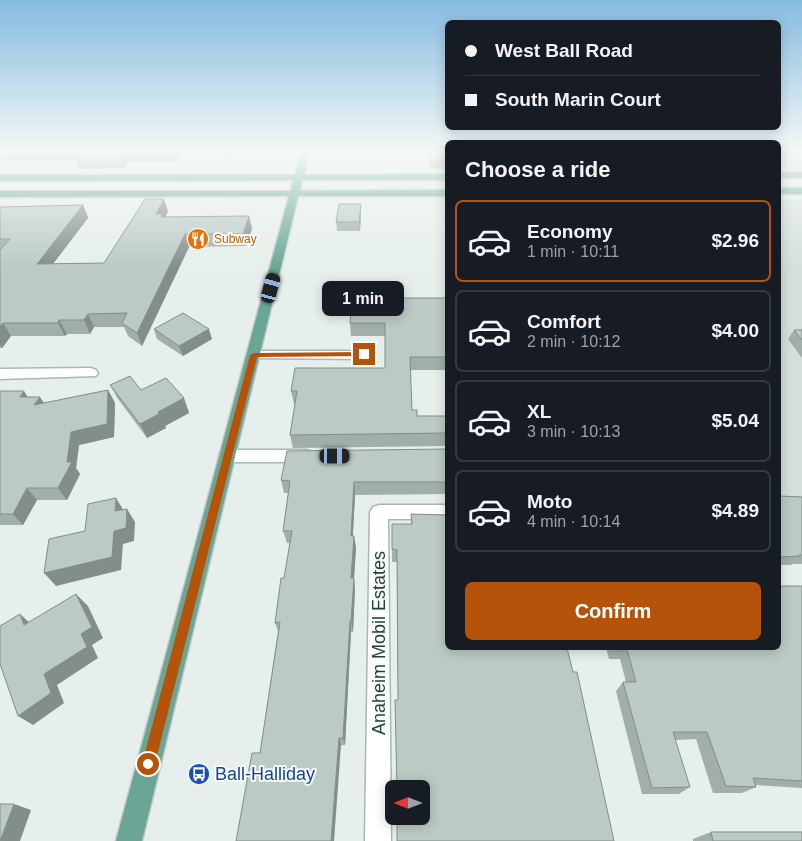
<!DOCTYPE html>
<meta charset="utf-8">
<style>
:root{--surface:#171b24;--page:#242831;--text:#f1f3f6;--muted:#9ea1a6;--line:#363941;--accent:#b45309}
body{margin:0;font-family:Arial,sans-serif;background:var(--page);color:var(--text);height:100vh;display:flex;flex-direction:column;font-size:19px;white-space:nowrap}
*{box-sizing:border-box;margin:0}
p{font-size:16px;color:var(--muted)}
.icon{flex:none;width:28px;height:28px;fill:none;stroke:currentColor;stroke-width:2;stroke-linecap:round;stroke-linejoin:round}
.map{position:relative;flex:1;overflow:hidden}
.details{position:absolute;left:445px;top:140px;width:336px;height:510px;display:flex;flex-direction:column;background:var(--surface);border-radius:8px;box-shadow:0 2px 12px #0003}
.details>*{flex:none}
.hud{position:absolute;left:445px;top:20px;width:336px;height:110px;border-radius:8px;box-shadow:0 2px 12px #0003;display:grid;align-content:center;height:110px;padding:0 20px;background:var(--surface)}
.needle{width:32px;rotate:270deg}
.tools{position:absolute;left:385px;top:780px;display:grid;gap:10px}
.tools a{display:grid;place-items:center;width:45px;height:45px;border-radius:8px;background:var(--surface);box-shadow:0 2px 12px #0003;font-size:25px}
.end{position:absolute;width:22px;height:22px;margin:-11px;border:6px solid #b45309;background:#fff;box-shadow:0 0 0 2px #fff}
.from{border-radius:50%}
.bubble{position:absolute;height:35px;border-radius:8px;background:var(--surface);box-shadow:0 2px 12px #0003;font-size:16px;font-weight:700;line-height:35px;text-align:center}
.car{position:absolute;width:15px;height:30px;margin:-15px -8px;border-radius:6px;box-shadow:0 0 4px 1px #0007;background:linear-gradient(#222 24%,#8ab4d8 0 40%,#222 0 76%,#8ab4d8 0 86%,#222 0)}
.hud b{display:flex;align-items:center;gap:18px;height:48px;font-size:19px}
.hud b+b{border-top:1px solid var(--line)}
.hud i{width:12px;height:12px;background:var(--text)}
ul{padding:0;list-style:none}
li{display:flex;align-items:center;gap:15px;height:82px;margin:0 10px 8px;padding:0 10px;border:2px solid var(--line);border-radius:8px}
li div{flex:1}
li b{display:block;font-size:19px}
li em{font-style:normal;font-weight:700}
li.selected{border-color:var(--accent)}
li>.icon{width:45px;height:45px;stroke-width:1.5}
h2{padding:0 20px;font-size:22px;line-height:60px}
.cta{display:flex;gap:10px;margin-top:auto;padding:10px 20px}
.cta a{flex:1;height:58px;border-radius:8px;background:var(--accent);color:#fff;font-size:20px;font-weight:700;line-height:58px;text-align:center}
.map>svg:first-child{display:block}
.built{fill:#d4dfda}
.green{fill:#bfe0c8}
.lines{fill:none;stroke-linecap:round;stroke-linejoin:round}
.street-casing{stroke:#a8b8b2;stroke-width:3}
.primary-casing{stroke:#c2cac8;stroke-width:3}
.street{fill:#fff;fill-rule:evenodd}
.primary{fill:#6aa596;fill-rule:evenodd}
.wall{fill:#a1aea9}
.shaded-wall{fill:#838d89}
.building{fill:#bbcac4;stroke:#838d89}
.route{fill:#b45309}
.labels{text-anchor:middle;stroke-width:4;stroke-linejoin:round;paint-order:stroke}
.far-food-label{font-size:12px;fill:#c56008;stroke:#f7fbf9;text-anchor:start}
.near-street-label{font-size:18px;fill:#24423a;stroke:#f7fbf9}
.near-transit-label{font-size:18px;fill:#164399;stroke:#f7fbf9;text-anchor:start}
</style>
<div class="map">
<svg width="802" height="841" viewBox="0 0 802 841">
<rect width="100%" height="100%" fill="#e6efeb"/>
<!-- built -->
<rect class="built" x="779" y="200" width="23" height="301"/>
<!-- green -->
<path class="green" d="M779,152H793L802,160V165L798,167L779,168Z"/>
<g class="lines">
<!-- street casing -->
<g class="street-casing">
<g id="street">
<path d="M254,351H365L370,352L372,355L370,358L365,359L249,358L247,355L249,352Z"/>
<path d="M91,368L96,370L98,373L96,376L0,379V369Z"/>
<path d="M227,450H306L312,452L314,456L312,460L306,462H227L221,460L219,456L221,452Z"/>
<path d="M379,505H448V519H388L391,841H365L370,512L373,507Z"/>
</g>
</g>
<!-- primary casing -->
<g class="primary-casing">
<g id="primary">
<path d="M301,152H309L304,175L448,174V180H302L300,191L448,190V196H298L142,841H116L289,196L0,197V191H291L293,180L0,181V175H295Z"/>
<rect x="779" y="172" width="23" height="6"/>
<rect x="779" y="188" width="23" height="6"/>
</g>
</g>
<!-- street -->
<use href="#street" class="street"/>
<!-- primary -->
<use href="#primary" class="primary"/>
</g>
<!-- wall -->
<g class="wall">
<path d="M0,152H182L176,162H128L124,168L79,169L75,160H2L0,155Z"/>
<path d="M220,152H231L229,157Z"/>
<path d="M429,152H448V169H430Z"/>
<path d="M83,205L88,218L53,264L104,263L168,211L165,217L249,216L252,229L246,246L189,247L142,346L128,336L124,327H94L90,334H67L65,336H11L2,348H0V207Z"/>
<path d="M361,212L360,231H337L336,222Z"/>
<path d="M448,298V370H410L412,410L417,416H448V446L293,448L290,435L295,404H294L291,391L385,368V336H351L350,323Z"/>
<path d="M154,329L212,339L183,356L157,339Z"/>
<path d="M794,330H802V358L788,339Z"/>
<path d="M110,385L141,390L184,398L189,413L165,426L166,428L147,438L118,399Z"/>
<path d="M108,390L115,403L114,437L79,445L76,468L80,474L67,500H37L23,525H0V391L28,397L44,403Z"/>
<path d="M448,449V494L355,495L353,536H354L356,548L354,578L355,589L353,632H351L345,745L260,753L278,631L275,623L284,578L290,543H287L283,531L288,493H284L281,480Z"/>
<path d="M779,496L802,497V564H792L791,565H779Z"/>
<path d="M411,514L448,515L398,700L397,562H392V549L411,524Z"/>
<path d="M802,586V788L756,785V787L742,793H713L696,739L675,740L690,787L679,794H642L616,691L623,682H626L620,659H609L606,648H779Z"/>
<path d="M711,832L802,841H693V839Z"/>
</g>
<!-- shaded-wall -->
<g class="shaded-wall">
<path d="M125,152L128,162L124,168L120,158Z"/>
<path d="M173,152H182L176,162Z"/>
<path d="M164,199L168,211L164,219L156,214Z"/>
<path d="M361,204V212L360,231L359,222Z"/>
<path d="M83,205L88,218L43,277L37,264Z"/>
<path d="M249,216L252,229L246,246L243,234Z"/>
<path d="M185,234L189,247L142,346L137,333Z"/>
<path d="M88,314L94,327L90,334L84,320Z"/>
<path d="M59,320L67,334L65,336L58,323Z"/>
<path d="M3,323L11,336L2,348L0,345V326Z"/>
<path d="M209,329L212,339L183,356L179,346Z"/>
<path d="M108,390L115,403L114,437L79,445L76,468L80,474L67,500L58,488L67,462L71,432Z"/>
<path d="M24,391L32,404L20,397Z"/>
<path d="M40,397L48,409L34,405Z"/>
<path d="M184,398L189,413L165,426L166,428L147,438L140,424L158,412Z"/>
<path d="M354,482L355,495L352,548L351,536Z"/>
<path d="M27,488L37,500L23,525L13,514Z"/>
<path d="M116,498L124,511H115Z"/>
<path d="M127,509L135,522L134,541L123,544L121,570L56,586L44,573L114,531Z"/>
<path d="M354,536L356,548L354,578L355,589L353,632L351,621V578Z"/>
<path d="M76,594L88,606L103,638L92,645L98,658L57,685L64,703L33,725L18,716L44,674L81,634Z"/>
<path d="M20,614L33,626L24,625Z"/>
<path d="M350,621L351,632L345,745L343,738Z"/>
<path d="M339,738L341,745L334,841H331Z"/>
<path d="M14,804L31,810L20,841H0Z"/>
</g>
<!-- building -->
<g class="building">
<path d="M80,152H125L120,158H74Z"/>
<path d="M430,152H448V160H431Z"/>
<path d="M145,199H164L156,214H162L161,217L249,216L243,234H185L137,333L122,323L127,313L88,314L84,320H59L58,323H3L0,326V250L10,239H0V207L83,205L37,264L104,263Z"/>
<path d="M339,204H361L359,222H336Z"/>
<path d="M352,298H448V357H410L412,410H417V416H448V433L290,435L297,391H291L295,368H385V323H350Z"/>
<path d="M183,313L209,329L179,346L154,329Z"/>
<path d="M794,330H802V340Z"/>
<path d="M130,376L141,390L166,378L184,398L158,412L159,414L140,424L110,385Z"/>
<path d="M108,390L107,424L71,432L67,462H72L58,488H27L13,514H0V391H24L20,397H40L34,405Z"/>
<path d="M448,449V482H354L351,536H354L351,578H354L351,621H350L343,738H339L331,841H236L252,753H260L280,622L275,623L281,578H284L292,531H283L290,481L281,480L287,451Z"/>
<path d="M779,496L802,497V555H799L800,556L779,557Z"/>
<path d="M116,498L115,511L127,509L126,528L114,531L112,557L44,573L49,539L85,531L88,504Z"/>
<path d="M411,514L448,515V648H567L573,672H577L614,841H397V816H421V789H397L395,700H398L397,550L392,549V524H412Z"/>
<path d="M779,586H802V781L753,778L756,787L726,786L707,732H673L690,787L652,788L623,682H636L627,649L616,650L615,648H779Z"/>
<path d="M76,594L92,627L81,634L87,647L44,674L51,693L18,716L0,664V626L20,614L24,625Z"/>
<path d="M0,804H14L0,841Z"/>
<path d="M711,832H802V841H713Z"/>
</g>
<!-- sky -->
<linearGradient id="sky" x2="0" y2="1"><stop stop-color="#84bce0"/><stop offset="0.56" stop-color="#f4f8f6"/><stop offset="1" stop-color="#f4f8f6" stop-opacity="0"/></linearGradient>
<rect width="802" height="270" fill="url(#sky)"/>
<!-- route -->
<path class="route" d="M364,352L367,353V356L257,357L155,764L153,769L148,770L144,769L142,764L250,355L254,353Z"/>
<!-- icons -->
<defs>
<g id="restaurant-disc" transform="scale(1.125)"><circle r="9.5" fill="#e8710a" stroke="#f7fbf9"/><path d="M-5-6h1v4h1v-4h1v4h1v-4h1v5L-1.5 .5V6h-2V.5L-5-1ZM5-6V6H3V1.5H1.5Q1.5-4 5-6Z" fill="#fff"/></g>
<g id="bus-disc" transform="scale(1.125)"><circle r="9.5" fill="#1a4fb4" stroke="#f7fbf9"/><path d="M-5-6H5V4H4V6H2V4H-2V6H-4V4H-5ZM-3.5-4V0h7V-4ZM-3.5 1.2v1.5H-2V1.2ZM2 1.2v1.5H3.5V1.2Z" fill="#fff"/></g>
</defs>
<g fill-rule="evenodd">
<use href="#restaurant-disc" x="198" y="239"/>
<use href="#bus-disc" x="199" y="774"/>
</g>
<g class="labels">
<!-- far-food labels -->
<g class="far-food-label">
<text x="214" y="243">Subway</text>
</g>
<!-- near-street labels -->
<g class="near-street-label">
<text transform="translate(379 643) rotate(-90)" y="6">Anaheim Mobil Estates</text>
</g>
<!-- near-transit labels -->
<g class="near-transit-label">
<text x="215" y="780">Ball-Halliday</text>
</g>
</g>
</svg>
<div class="tools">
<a><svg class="needle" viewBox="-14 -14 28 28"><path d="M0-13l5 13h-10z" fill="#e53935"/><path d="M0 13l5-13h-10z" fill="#9ea1a6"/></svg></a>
</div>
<i class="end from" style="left:148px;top:764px"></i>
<i class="end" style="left:364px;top:354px"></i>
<div class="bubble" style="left:322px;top:281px;width:82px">1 min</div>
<i class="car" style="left:271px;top:288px;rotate:15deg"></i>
<i class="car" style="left:335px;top:456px;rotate:90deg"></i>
<div class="hud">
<b><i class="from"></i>West Ball Road</b>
<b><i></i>South Marin Court</b>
</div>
<section class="details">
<h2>Choose a ride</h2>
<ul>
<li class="selected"><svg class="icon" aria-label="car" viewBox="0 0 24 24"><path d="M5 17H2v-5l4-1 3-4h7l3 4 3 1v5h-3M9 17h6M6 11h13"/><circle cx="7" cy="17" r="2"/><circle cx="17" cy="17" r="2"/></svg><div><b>Economy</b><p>1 min · 10:11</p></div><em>$2.96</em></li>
<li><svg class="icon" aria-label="car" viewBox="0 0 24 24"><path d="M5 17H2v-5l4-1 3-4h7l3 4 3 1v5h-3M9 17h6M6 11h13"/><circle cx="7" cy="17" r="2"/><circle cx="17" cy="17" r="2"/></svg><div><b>Comfort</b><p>2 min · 10:12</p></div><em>$4.00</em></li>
<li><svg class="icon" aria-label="car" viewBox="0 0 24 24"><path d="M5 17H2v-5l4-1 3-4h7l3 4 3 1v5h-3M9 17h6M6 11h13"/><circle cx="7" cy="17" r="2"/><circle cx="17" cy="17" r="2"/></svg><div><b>XL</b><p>3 min · 10:13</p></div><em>$5.04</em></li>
<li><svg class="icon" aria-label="car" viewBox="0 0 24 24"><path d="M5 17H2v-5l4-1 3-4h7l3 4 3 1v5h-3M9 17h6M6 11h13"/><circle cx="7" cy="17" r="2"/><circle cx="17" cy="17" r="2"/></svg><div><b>Moto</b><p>4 min · 10:14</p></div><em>$4.89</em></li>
</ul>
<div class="cta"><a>Confirm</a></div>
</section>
</div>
